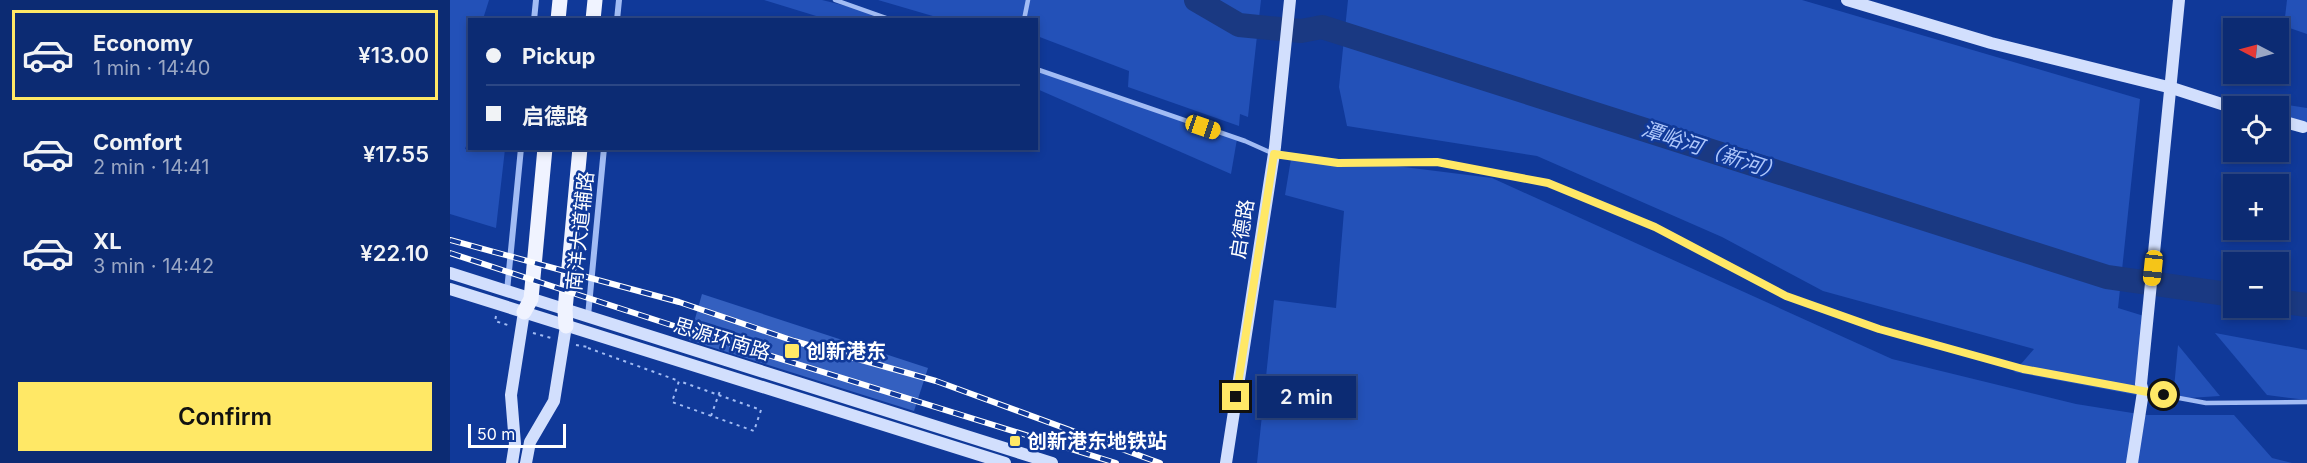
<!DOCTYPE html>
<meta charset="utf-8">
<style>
:root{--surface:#0c2b73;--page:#153378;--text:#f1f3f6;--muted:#9aa7c4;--line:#2c4785;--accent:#ffe866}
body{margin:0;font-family:Inter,"Noto Sans SC",sans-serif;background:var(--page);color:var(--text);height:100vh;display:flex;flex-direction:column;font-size:22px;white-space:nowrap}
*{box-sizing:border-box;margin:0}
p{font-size:20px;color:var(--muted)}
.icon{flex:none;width:33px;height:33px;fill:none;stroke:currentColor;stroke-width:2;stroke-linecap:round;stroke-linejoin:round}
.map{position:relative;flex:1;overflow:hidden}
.panel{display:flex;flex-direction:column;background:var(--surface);width:450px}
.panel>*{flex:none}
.top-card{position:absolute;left:18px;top:18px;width:570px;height:132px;border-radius:0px;box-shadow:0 3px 9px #0003,0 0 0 2px var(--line);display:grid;align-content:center;height:132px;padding:0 18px;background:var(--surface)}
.needle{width:39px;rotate:276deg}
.controls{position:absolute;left:1773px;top:18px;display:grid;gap:12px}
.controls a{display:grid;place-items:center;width:66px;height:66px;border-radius:0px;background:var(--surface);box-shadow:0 3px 9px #0003,0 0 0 2px var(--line);font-size:30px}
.scale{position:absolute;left:18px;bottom:15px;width:98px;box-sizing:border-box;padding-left:6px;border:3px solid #fff;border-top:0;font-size:16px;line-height:21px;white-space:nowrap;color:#fff;-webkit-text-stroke:4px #103999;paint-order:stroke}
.end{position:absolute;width:27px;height:27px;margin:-14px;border:8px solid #ffe866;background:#111;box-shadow:0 0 0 3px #111}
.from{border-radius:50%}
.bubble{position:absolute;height:42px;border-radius:0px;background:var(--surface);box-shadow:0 3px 9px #0003,0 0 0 2px var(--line);font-size:20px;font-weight:600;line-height:42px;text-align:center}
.car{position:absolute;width:18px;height:36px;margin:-18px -9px;border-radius:8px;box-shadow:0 0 4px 2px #0007;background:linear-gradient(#f5c518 24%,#345 0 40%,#f5c518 0 76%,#345 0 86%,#f5c518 0)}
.top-card b{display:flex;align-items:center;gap:21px;height:57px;font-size:22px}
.top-card b+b{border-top:2px solid var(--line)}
.top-card i{width:15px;height:15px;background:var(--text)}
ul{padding:10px 0 0;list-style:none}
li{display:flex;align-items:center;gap:18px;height:90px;margin:0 12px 9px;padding:0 6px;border:3px solid transparent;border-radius:0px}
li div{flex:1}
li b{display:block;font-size:22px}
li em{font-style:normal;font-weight:600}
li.selected{border-color:var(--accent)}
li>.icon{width:54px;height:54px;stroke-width:1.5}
.primary-button{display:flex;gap:12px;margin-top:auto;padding:12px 18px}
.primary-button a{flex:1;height:69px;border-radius:0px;background:var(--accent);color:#111;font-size:24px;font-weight:600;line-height:69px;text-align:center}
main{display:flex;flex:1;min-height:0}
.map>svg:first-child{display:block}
.green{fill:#2351b8}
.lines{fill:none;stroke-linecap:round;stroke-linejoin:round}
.river{stroke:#1a3982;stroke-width:24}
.building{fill:#3460c0}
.path{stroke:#a2bcf4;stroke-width:2;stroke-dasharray:3 4.5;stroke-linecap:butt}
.lane{stroke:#a2bcf4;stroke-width:4.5}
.street{stroke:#a2bcf4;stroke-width:6}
.secondary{stroke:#d2dffd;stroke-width:12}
.primary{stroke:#f0f3ff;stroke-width:15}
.rail-casing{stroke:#fff;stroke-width:6}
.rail{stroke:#103999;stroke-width:4;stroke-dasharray:11;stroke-linecap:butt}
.route{stroke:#ffe866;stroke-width:8}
.poi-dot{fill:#ffe866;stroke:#103999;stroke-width:2}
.labels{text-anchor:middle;stroke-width:5;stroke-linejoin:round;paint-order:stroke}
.street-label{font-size:20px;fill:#fff;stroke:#103999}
.poi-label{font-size:20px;font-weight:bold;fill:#fff;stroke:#103999;text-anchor:start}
.water-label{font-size:21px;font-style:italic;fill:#afc7fb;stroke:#103999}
</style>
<main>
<section class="panel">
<ul>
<li class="selected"><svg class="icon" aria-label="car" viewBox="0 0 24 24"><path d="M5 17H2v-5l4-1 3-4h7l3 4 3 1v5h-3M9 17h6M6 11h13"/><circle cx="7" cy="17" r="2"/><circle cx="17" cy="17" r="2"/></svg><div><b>Economy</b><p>1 min · 14:40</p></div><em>¥13.00</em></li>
<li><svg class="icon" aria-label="car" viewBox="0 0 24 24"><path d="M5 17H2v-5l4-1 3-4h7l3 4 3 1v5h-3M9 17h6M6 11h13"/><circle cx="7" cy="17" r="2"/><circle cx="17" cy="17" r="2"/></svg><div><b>Comfort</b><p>2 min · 14:41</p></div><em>¥17.55</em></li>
<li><svg class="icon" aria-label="car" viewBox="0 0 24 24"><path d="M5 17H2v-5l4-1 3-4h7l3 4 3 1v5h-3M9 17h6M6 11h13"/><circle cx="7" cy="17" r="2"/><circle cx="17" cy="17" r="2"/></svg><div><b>XL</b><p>3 min · 14:42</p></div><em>¥22.10</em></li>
</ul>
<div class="primary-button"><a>Confirm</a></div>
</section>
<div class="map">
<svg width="1857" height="463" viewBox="0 0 1857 463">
<rect width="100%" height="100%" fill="#103999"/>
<!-- green -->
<g class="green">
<path d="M0,0H39L33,19L20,20V134L15,149L26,152L28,149H55L46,228L0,214Z"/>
<path d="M314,0H372L449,19H376Z"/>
<path d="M428,0H811L798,117L790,114L789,126L678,87L679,71L587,36L586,20L493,19Z"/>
<path d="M898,0H1352L1690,99L1668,308L1694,316L1686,395L1564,372L1584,349L1373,291L1272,237L1087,156L897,126L889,87Z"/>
<path d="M1837,0H1857V34L1834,26Z"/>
<path d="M587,68L787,139L781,174L587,89Z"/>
<path d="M1824,103L1857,108V122L1829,117L1828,106H1823Z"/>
<path d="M842,153L1042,178L1442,359L1626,404L1695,415H1784L1822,458L1842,463H807L824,300L886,308L894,211L835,195Z"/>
<path d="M1765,333L1857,350V400L1817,395Z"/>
<path d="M1728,345L1770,396L1723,399Z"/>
</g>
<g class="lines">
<!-- river -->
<g class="river">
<path d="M746,0L789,25L851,31L872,27L1657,277L1784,295"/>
<path d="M1828,301L1857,305"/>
</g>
</g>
<!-- building -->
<path class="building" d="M252,294L478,368L464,411L239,340Z"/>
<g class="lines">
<!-- path -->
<g class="path">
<path d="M46,316L45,321L61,326"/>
<path d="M83,333L101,338"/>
<path d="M126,345L138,347"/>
<path d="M138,348L229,381L222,402L304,431L311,410L229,381"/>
<path d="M261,416L271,388"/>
</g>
<!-- lane -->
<g class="lane">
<path d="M385,0L442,20"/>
<path d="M574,20L578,0"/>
<path d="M586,69L795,141L824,154L888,163L987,162L1098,183L1205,227L1336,296L1429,329L1573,369L1756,403L1857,402"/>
</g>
<!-- street -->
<g class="street">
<path d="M84,20L86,0"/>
<path d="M167,20L169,0"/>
<path d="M57,291L71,148"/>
<path d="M138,316L154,148"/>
</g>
<!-- secondary -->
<g class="secondary">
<path d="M1397,0L1541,43L1722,88L1784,108"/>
<path d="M1828,120L1853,127"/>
<path d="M0,273L602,463"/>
<path d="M0,289L555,463"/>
<path d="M62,463L65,444L61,395L74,312"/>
<path d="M76,463L80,442L104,401L116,326"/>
<path d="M776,463L825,147L840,0"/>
<path d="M1682,463L1693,392L1691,384L1729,0"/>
</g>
<!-- primary -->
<g class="primary">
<path d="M108,20L110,0"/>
<path d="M143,20L145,0"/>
<path d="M74,312L81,299L95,148"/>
<path d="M116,326L115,310L130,148"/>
</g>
<!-- rail casing -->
<g class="rail-casing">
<g id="rail">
<path d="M0,240L229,302L344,341L486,381L710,463"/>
<path d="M0,253L218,324L666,463"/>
</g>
</g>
<!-- rail -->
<use href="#rail" class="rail"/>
</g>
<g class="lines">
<!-- route -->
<path class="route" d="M786,397L824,154L888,163L987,162L1098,183L1205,227L1336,296L1429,329L1573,369L1714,395"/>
</g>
<!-- markers -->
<g class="poi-dot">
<rect x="334" y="343" width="16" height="16" rx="3"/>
<rect x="559" y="435" width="12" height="12" rx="3"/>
</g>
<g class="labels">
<!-- street labels -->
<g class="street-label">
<text transform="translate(792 229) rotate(-81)" y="7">启德路</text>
<text transform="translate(130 231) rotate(-84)" y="7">南洋大道辅路</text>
<text transform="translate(272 339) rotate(17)" y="7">思源环南路</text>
</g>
<!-- poi labels -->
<g class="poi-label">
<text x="356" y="358">创新港东</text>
<text x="577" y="448">创新港东地铁站</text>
</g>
<!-- water labels -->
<g class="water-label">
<text transform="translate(1262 151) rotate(18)" y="7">潭峪河（新河）</text>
</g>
</g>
</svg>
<div class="controls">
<a><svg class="needle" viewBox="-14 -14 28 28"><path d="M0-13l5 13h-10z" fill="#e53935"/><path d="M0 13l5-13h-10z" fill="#9aa7c4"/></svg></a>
<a><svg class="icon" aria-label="locate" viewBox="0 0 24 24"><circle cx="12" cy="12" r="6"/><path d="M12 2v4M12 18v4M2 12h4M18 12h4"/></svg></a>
<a>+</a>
<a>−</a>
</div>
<div class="scale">50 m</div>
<i class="end from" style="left:1714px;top:395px"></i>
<i class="end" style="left:786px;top:397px"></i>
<div class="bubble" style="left:807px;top:376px;width:99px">2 min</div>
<i class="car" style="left:753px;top:127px;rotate:109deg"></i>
<i class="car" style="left:1703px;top:268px;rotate:186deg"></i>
<div class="top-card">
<b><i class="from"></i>Pickup</b>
<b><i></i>启德路</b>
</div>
</div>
</main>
